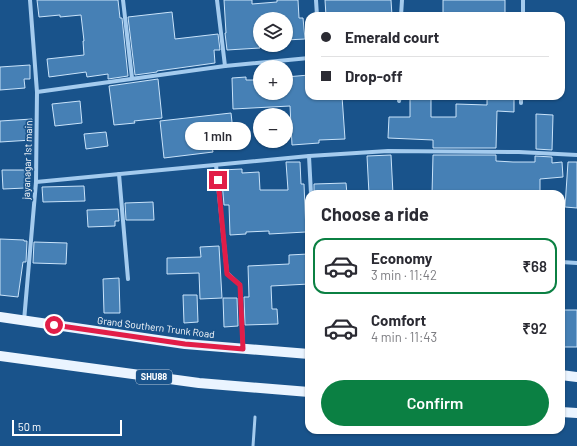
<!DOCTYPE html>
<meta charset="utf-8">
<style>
:root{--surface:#fff;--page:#f7f7f7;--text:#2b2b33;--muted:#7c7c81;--line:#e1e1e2;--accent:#0b8043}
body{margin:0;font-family:Barlow,sans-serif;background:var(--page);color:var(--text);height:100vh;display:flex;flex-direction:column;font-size:15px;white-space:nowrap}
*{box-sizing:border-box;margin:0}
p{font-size:13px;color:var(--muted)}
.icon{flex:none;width:22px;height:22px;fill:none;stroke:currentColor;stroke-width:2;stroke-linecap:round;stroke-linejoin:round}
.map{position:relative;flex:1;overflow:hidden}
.panel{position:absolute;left:305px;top:190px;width:260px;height:244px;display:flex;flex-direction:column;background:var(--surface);border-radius:12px;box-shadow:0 1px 3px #0004}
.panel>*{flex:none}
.guide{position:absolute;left:305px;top:12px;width:260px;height:88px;border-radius:12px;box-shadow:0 1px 3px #0004;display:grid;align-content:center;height:88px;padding:0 16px;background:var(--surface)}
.controls{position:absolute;left:253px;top:12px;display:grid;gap:8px}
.controls a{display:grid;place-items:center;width:40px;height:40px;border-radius:50%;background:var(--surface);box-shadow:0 1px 3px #0004;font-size:20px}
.scale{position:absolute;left:12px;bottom:10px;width:110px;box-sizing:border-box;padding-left:4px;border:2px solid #fff;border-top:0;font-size:11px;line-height:14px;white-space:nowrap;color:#fff;-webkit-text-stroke:3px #19538b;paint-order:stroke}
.end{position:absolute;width:18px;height:18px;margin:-9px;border:5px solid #e11d48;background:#fff;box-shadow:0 0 0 2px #fff}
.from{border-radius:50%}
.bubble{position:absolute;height:28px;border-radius:14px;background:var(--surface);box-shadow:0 1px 3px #0004;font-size:13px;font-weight:600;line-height:28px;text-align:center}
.guide b{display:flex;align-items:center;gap:14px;height:38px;font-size:15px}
.guide b+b{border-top:1px solid var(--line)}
.guide i{width:10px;height:10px;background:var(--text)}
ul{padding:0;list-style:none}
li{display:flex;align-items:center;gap:12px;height:56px;margin:0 8px 6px;padding:0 8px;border:2px solid transparent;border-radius:12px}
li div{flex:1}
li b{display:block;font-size:15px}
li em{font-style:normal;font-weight:600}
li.selected{border-color:var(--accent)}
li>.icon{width:36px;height:36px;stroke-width:1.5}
h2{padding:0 16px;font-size:18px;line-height:48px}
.primary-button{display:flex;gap:8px;margin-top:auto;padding:8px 16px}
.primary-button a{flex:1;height:46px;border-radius:24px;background:var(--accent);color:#fff;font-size:16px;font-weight:600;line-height:46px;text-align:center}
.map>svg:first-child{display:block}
.building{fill:#4680b5;stroke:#c9e3fa}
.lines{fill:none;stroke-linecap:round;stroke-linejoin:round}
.lane{stroke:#a4cbee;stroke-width:3}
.street{stroke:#a4cbee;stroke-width:4}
.primary{stroke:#eaf4ff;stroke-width:10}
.route{stroke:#e11d48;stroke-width:5}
.labels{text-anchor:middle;stroke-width:3.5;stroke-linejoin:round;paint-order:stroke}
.shield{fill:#19538b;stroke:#bacbdc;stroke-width:1}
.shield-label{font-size:9px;font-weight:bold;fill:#fff}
.street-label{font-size:10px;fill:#fff;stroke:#19538b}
</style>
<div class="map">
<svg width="577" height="446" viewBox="0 0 577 446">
<rect width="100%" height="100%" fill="#19538b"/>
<!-- building -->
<g class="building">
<path d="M37,0H118L120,18H122L128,76L108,79V74L87,77L86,72L49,77L47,59L84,55L83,41H84L81,15L60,17V15L39,17Z"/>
<path d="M224,0H252V4L277,2V0H298L299,18H303L305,39L286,40V19H260V48L227,50L225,33H226Z"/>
<path d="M325,0H391L392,16H326Z"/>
<rect x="443" y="0" width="62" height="16"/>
<path d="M172,12L175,39L218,34L220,50H214L215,63L179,68L157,71V72L135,75L128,17Z"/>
<path d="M30,65V79H24L25,88L0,90V67Z"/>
<path d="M309,75V96H342L345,139L319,140V143L292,145L290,106L233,109L232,78L246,77V80H260V93H286V77Z"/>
<path d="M158,79L162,118L134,121L135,123L114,125L109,86Z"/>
<path d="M410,96H431V117H456V104L487,105V96H514V112L497,111L496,148H433V140L388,138L389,117H410Z"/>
<path d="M80,101L82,123L55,126L52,104Z"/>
<path d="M231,113L234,140L211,142L213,152L164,158L160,121Z"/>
<path d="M536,114L553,115L552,150L536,149Z"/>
<path d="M32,119V140L0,142V121Z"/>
<path d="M106,132L108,146L86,149L84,134Z"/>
<path d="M391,155L393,194H369L367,156Z"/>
<path d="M433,155H496V161L513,162H535V156L552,157V163L562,162L563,177L540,179V194H432Z"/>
<path d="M286,162H300L301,184H304L306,232L269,234V231L246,232V234L230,235L229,205H224L221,170L242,169V173L259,172L260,190H288Z"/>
<path d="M568,162H577V208L565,207Z"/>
<path d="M2,170H25L26,188L3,189Z"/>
<path d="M346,183L347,194H314V184Z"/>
<path d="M84,186L85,201L43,202L42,187Z"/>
<path d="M153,202L154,220H126L125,203Z"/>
<path d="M118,209L119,221H115V226L88,227L87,210Z"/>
<path d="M0,239L24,240V241H27L26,262H23L18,297L0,295Z"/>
<path d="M34,242L67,243L66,264L33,263Z"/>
<path d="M219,246L222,298L200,299L199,273L167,274V258L201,257L200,247Z"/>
<path d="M308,254L309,284L271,286L272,309H277L278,324L245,325L244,297H249L248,266L289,264V255Z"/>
<path d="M119,278L120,313H104L103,279Z"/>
<path d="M183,295H197L198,322L184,323Z"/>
<path d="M223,298H237L238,326L224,327Z"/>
<rect x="561" y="310" width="16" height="37"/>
</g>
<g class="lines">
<!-- lane -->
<path class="lane" d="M253,446L255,417"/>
<!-- street -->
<g class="street">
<path d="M123,0L132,78"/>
<path d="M217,0L225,66"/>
<path d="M316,0L317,16"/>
<path d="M401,16L402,0"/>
<path d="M523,16V0"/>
<path d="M37,92L225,66L309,58"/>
<path d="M399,101L400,96"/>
<path d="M521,103V96"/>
<path d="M309,156L311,194"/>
<path d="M216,165L227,273L240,285L243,348"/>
<path d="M119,174L128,279"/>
<path d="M36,182L309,156L388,151L519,152L577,155"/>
<path d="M561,262L577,263"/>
<path d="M24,321L36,182L37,92L30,0"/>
</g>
<!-- primary -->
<g class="primary">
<path d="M0,317L185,344L309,354"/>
<path d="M0,356L199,383L309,392"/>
<path d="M561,375L577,377"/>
<path d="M561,412L577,413"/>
</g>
</g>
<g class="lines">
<!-- route -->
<path class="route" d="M54,325L185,344L243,349L240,285L227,274L218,180"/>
</g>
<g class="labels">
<!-- shield labels -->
<rect class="shield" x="136" y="370" width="36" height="14" rx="3"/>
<g class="shield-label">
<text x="154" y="380">SHU88</text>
</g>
<!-- street labels -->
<g class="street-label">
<text transform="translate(27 160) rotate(-88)" y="4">jayanagar 1st main</text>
<text transform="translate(156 327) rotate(7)" y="4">Grand Southern Trunk Road</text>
</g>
</g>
</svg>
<div class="controls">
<a><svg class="icon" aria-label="layers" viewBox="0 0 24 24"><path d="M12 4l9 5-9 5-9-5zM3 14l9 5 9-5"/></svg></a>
<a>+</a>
<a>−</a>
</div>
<div class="scale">50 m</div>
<i class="end from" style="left:54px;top:325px"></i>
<i class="end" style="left:218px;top:180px"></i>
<div class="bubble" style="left:185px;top:122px;width:66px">1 min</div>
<div class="guide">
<b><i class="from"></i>Emerald court</b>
<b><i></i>Drop-off</b>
</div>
<section class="panel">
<h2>Choose a ride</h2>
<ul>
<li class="selected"><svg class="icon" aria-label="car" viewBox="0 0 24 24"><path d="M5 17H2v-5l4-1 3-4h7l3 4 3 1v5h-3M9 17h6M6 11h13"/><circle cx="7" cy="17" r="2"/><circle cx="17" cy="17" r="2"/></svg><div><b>Economy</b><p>3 min · 11:42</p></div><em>₹68</em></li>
<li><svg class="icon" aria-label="car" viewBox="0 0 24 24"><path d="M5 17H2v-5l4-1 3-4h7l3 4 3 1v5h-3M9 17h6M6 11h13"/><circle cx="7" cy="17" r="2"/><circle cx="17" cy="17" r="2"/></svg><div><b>Comfort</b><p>4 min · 11:43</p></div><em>₹92</em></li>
</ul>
<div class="primary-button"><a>Confirm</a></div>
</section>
</div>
